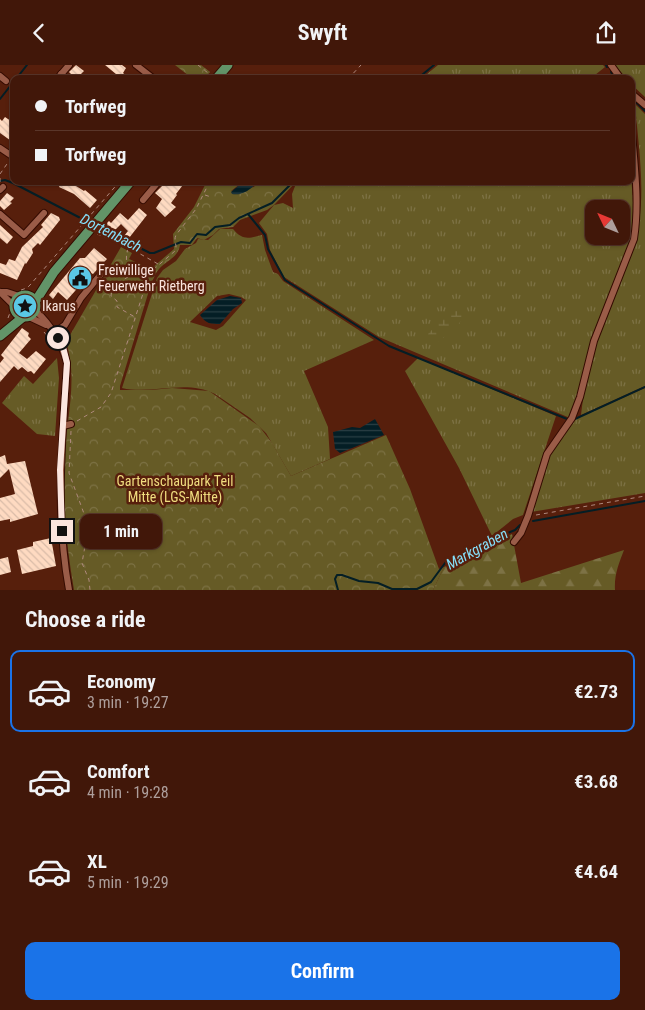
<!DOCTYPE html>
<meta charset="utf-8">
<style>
:root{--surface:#411709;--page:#4c2417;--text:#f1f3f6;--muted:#ae9f9c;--line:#5a362a;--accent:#1a73e8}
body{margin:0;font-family:"Roboto Condensed",sans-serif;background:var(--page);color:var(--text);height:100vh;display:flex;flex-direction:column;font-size:19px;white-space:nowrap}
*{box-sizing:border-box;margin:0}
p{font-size:16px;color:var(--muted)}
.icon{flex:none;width:28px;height:28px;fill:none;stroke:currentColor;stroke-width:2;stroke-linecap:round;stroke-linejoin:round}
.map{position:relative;height:525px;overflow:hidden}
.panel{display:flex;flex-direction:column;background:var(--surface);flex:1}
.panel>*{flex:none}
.guide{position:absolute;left:10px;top:10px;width:625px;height:110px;border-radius:10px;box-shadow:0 1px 4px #0004,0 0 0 1px var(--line);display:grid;align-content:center;height:110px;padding:0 25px;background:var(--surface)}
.needle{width:32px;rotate:313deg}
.tools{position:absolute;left:585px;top:135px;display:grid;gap:10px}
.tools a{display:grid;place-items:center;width:45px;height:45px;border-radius:10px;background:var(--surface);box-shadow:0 1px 4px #0004,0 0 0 1px var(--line);font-size:25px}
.end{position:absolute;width:22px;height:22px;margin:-11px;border:6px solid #fbe5de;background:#111;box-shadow:0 0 0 2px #111}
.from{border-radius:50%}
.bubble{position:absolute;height:35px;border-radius:10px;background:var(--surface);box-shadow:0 1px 4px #0004,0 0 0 1px var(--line);font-size:16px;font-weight:700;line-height:35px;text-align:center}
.guide b{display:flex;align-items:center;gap:18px;height:48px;font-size:19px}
.guide b+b{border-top:1px solid var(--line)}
.guide i{width:12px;height:12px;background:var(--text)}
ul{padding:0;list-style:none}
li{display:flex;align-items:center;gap:15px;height:82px;margin:0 10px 8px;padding:0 15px;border:2px solid transparent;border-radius:10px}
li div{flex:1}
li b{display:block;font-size:19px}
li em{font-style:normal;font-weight:700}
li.selected{border-color:var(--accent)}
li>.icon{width:45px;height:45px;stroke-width:1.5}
h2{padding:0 25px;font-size:22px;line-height:60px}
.primary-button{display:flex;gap:10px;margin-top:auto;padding:10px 25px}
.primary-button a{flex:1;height:58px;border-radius:10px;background:var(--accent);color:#fff;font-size:20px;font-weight:700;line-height:58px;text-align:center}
header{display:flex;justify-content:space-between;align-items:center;height:65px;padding:0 25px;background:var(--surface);font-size:22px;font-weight:700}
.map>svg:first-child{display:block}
.grass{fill:url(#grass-tufts);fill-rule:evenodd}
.forest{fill:url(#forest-firs)}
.wetland{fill:url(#wetland-marsh)}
.park{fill:url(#park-crowns)}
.water{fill:url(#water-rules)}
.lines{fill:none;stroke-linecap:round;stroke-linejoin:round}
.stream{stroke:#041e25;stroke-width:2}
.building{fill:url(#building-back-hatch)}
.minor-casing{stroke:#340b01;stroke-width:8}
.major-casing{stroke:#340b01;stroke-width:11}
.path{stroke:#af897d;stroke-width:1;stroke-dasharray:4 4;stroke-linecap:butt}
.minor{stroke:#9a5c48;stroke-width:6}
.major{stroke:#629468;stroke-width:9}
.route{stroke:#fbe5de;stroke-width:6}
.labels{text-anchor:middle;stroke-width:5;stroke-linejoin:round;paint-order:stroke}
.poi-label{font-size:14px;fill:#fbe5de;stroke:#571f0c;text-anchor:start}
.park-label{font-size:14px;fill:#f0dd7f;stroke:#571f0c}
.water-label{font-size:15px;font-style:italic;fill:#85dff9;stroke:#571f0c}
</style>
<header><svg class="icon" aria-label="back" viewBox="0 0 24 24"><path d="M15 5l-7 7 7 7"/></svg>Swyft<svg class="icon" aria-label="share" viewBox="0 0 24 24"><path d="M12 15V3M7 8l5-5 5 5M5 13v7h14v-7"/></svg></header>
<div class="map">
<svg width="645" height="525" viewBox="0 0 645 525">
<defs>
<pattern id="grass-tufts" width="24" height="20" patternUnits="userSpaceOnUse" patternTransform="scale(1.25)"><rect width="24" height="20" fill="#665b26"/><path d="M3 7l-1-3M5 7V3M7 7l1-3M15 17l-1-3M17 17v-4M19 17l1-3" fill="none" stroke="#7d7245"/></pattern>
<pattern id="forest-firs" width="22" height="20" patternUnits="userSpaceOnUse" patternTransform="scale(1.25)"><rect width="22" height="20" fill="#665b26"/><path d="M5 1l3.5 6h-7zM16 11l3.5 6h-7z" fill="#7d7245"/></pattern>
<pattern id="wetland-marsh" width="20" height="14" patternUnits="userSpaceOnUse" patternTransform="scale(1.25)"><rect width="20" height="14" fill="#665b26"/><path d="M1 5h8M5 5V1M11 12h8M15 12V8" fill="none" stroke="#7d7245"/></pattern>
<pattern id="park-crowns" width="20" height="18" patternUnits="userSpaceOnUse" patternTransform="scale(1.25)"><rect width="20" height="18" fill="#665b26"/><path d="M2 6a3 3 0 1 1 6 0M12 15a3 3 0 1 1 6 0" fill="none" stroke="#7d7245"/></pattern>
<pattern id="water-rules" width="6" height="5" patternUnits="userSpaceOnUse" patternTransform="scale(1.25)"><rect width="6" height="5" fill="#041e25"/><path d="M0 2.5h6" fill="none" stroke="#2a3f44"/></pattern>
<pattern id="building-back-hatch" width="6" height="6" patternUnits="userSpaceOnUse" patternTransform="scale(1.25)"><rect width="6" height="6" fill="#fedac1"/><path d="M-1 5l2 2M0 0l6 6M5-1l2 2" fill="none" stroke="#dabca8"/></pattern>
</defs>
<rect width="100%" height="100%" fill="#571f0c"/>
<!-- grass -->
<g class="grass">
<path d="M438,0H603L605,2L590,14H421Z"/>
<path d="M615,0H645V32L631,19V14H627Z"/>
<path d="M635,39L645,49V321L581,350C584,324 589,299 597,275C611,235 632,199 639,157C645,120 638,77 635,39Z"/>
<path d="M631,109L634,152L630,176L570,353L379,272L284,212L270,185L267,169L259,158L274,140L283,138L293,143L292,129L297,116H631ZM594,144H621V171H594Z"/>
<path d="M220,164H233C243,176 249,173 262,170L265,185L273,207L278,209L283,216L374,275L304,306L328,362L330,394L291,411L266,368L250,353L215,329C186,314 152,330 122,323L157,213L163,205L176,196L185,184L196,178L198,174L208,175ZM229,229L241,232L246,235L223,261L216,265L190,257L217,231Z"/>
<path d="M57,293L59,313L55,371L37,369L2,338L24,311L33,319Z"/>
<path d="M418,293L556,351L523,450L513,454L492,471L459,403L405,306Z"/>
<path d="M645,323V428L531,447L549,389L573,355Z"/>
</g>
<!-- forest -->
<path class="forest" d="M512,469L521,518L624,485C619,498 614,510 615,525H433L444,502Z"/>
<!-- wetland -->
<path class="wetland" d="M461,242L465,246C464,258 447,270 438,277H429L428,269L452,244Z"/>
<!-- park -->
<g class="park">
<path d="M175,0H201L210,7L204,14H193Z"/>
<path d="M207,116H244L231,126L254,122L258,116H297L274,140L267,145L240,155L233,162L219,164L213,170L204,175L197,173L192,180H180C178,193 167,195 159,204C155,209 154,213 151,219L120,321V325H151L172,323L209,326L259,361L272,378L291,411L386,370L410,424L439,504L444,502L433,525H74C67,483 62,442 64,399C65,360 79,314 66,277L121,182L132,188L129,194L151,204L174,184L173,169L194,142Z"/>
</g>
<!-- water -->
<g class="water">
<path d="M244,116H258C252,124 242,131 232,129L231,127Z"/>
<path d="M230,231L241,233L242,238L233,244L220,259C211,259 206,259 200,250L217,235Z"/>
<path d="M375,354L384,370L340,388L335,384L333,367L352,362L360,363Z"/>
</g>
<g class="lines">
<!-- stream -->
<g class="stream">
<path d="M606,0L607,2"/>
<path d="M611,7L616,14"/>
<path d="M16,14L27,0"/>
<path d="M417,14L434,0"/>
<path d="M13,17H14"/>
<path d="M0,34L11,20"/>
<path d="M633,34L645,46"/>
<path d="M0,116L5,115L13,118L92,159"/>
<path d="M248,149L265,170L268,184L285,215L389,281L567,354"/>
<path d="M96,161L150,188H154L181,177L190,178L197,169L206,170L215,162L230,160L239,153L272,138L294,116"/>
<path d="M575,354L645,322"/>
<path d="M533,456L645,436"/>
<path d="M338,525L335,514L337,510H342L359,516L378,518L392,524H417L431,517L445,498L479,480L515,465L520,460"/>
</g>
</g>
<!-- building -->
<g class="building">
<path d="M76,0L84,6L76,14L69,7Z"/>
<path d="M105,0H122L126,3L123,8L130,14H122Z"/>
<path d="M5,52L14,58V78L0,68V54L2,56Z"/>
<path d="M53,116H68L84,126L85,125L97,135L90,143L74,129L59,122L60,120Z"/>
<path d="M167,116H186L176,129L177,130L171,138L176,142L165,152L156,143L162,134L155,128Z"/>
<path d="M7,128L14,133L10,137L12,138L4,145L0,141V136Z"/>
<path d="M139,143L147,150L129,173L124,171L128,166L121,159L114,166L104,161L109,156L111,158L120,148L128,155Z"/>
<path d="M51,148L59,152L60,155L40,180L38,178L32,184L33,188L26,199L25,198L17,215L0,208V198L6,200L9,194L15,196L22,182L43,162L41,160Z"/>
<path d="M0,160L13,172L7,179L0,173Z"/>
<path d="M94,183L107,194L93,209L91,208L67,235L58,227L53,234L49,230L80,193H85Z"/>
<path d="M22,263L29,268L28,271L31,274L19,288L27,294L36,286L46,294L34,309L31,306L28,307L22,302L18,305L14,301L0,317V298L4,293L1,290Z"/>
<path d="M5,390L7,399L25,396L38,449L10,457V454L0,456V433L15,429L9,404L0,413V392Z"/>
<path d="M51,473L56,501L22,509L17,485L33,481V477Z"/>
<path d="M8,492L11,507L0,510V494Z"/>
</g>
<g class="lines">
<!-- minor casing -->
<g class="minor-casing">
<g id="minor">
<path d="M136,0L154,14"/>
<path d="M611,0L621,14"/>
<path d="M61,9L67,14"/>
<path d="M0,11L6,16"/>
<path d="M57,14L69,0"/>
<path d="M631,28L645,40"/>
<path d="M0,83L12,91L14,89"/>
<path d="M0,125L3,122"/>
<path d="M143,135L159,116"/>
<path d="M0,149L24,170L44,148"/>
<path d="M0,227H7L19,231"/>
<path d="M0,227L13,240"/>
<path d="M35,245C51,260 62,278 67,298C62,376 55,448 69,525"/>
<path d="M29,252L46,260"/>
<path d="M54,268L65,260L81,233L101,209"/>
<path d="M63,361L71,359"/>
<path d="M514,477L521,468L528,451L547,389L572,353L580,332L594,276L634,174C640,136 634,96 631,57"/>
</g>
</g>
<!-- major casing -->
<g class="major-casing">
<g id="major">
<path d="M216,14L228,0"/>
<circle cx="25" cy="241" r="11"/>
<path d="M35,237L54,207L131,116"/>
<path d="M0,271L22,253"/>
</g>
</g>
<!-- path -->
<g class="path">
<path d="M198,0L208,8L203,14"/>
<path d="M348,14L361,0"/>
<path d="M0,117V109L9,96"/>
<path d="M205,130L211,132"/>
<path d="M97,169L128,182L158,199"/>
<path d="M128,183C125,194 126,199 132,209C123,217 112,216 111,231L117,236V242L135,252"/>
<path d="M21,225L27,223L30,220L120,116"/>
<path d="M8,253L11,245"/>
<path d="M44,267L49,273"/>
<path d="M77,356L101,342L111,328L148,213L154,204L175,186C178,180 173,176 176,170L196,144L210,116"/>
<path d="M71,366L69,408L86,454L88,464L82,498L89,515L90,525"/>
<path d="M536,450L645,431"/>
</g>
<!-- minor -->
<use href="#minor" class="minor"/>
<!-- major -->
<use href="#major" class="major"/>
</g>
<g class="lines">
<!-- route -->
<path class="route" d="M58,273L63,282L67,298L60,405L62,466"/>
</g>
<!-- icons -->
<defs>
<g id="civic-disc" transform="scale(1.25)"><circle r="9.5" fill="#5ac8e5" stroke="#571f0c"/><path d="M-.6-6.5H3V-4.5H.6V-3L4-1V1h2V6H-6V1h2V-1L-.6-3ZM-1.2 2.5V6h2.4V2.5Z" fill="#111"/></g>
<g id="sight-disc" transform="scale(1.25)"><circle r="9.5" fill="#5ac8e5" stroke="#571f0c"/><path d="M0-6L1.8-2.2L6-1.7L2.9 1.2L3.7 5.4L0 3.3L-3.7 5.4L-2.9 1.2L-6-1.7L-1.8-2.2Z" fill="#111"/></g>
</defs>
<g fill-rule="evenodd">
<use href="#civic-disc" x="80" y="213"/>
<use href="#sight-disc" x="25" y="241"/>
</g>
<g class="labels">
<!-- poi labels -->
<g class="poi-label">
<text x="98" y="210">Freiwillige<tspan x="98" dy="16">Feuerwehr Rietberg</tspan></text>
<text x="42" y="246">Ikarus</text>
</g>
<!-- park labels -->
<g class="park-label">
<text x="175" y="421">Gartenschaupark Teil<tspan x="175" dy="16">Mitte (LGS-Mitte)</tspan></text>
</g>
<!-- water labels -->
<g class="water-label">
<text transform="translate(111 168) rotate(27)" y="5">Dortenbach</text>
<text transform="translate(477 484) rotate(-29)" y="5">Markgraben</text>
</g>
</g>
</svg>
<div class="tools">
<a><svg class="needle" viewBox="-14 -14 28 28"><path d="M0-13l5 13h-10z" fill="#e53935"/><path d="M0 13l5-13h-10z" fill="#ae9f9c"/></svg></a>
</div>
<i class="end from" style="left:58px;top:273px"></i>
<i class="end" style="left:62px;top:466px"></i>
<div class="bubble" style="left:80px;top:449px;width:82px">1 min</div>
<div class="guide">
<b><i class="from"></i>Torfweg</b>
<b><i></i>Torfweg</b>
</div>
</div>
<section class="panel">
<h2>Choose a ride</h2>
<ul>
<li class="selected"><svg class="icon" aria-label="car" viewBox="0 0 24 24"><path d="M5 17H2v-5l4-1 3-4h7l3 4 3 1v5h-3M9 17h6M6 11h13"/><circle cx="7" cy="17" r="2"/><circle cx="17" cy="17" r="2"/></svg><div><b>Economy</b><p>3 min · 19:27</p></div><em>€2.73</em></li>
<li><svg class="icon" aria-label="car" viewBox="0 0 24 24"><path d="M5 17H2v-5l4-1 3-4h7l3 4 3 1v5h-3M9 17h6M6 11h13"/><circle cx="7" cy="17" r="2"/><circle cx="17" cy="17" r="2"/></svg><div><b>Comfort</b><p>4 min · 19:28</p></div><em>€3.68</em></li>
<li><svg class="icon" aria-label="car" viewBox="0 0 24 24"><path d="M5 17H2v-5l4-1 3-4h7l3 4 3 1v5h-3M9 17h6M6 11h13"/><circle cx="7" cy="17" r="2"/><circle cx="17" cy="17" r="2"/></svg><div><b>XL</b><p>5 min · 19:29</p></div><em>€4.64</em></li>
</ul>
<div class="primary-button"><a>Confirm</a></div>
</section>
